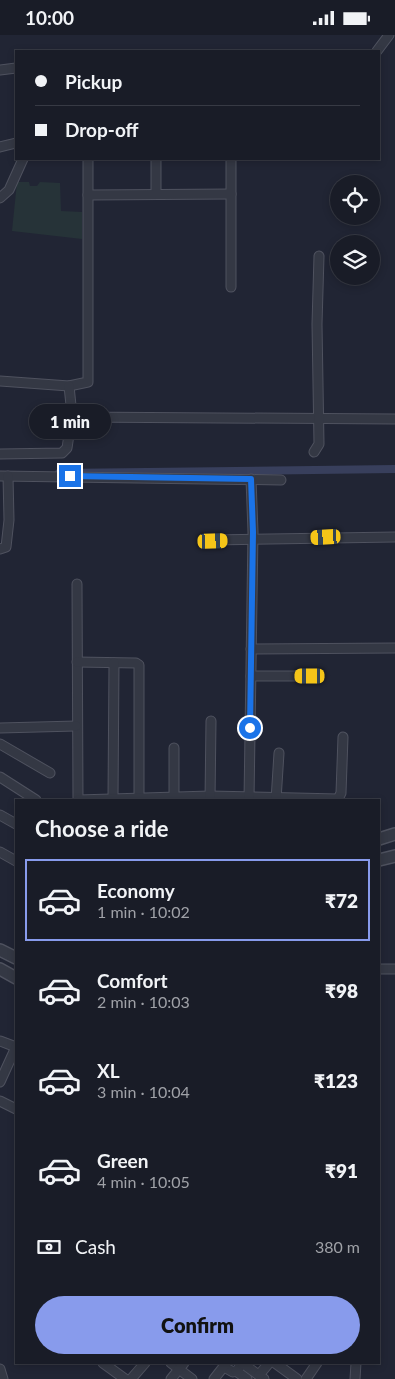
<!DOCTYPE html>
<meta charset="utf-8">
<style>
:root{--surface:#191c27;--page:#262933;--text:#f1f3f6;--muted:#9fa1a7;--line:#373a44;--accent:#889bec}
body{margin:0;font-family:Lato,sans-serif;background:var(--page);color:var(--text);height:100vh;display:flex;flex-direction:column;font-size:19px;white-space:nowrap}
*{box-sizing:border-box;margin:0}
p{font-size:16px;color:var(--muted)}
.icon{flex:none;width:28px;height:28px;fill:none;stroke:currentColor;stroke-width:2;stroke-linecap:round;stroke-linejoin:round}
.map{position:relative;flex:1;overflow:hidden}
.drawer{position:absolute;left:15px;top:764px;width:365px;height:565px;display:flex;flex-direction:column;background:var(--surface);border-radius:0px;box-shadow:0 2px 8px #0003,0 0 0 1px var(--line)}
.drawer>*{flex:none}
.hud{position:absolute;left:15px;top:15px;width:365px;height:110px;border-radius:0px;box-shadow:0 2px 8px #0003,0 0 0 1px var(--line);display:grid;align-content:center;height:110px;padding:0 20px;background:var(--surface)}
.controls{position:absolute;left:330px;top:140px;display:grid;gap:10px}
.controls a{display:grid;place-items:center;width:50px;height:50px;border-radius:50%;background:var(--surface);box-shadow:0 2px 8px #0003,0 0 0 1px var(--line);font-size:25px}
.end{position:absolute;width:22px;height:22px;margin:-11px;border:6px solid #1a73e8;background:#fff;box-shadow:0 0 0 2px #fff}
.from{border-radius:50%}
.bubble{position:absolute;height:35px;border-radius:18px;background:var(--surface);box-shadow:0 2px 8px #0003,0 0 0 1px var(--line);font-size:16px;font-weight:800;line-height:35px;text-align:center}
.car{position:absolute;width:15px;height:30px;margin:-15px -8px;border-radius:6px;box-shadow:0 0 4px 1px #0007;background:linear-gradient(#f5c518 24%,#345 0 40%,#f5c518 0 76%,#345 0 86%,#f5c518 0)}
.hud b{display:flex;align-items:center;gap:18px;height:48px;font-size:19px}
.hud b+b{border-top:1px solid var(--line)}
.hud i{width:12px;height:12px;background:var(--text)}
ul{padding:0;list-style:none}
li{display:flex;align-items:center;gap:15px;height:82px;margin:0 10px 8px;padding:0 10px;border:2px solid transparent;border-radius:0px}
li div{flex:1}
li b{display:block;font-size:19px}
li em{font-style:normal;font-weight:800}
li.selected{border-color:var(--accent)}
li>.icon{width:45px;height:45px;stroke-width:1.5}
h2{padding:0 20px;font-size:22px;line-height:60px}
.pay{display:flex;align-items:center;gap:12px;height:55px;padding:0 20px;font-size:19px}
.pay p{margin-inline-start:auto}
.button{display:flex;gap:10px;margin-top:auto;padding:10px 20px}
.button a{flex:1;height:58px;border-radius:30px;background:var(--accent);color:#111;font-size:20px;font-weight:800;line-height:58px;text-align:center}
.status{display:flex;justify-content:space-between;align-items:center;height:35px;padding:0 25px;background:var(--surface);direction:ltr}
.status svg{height:14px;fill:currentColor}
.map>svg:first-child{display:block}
.green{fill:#263338}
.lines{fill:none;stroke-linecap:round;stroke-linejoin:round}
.canal{stroke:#383f5c;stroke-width:8}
.minor-casing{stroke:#4f525f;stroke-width:11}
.tertiary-casing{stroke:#4f525f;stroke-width:14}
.minor{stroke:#343844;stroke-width:9}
.tertiary{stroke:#343844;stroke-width:11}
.route{stroke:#1a73e8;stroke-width:6}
</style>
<div class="status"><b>10:00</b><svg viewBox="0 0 49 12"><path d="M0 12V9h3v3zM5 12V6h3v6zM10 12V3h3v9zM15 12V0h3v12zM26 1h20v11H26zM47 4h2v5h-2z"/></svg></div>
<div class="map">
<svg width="395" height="1344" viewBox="0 0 395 1344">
<rect width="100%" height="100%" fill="#212534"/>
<!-- green -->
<path class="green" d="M17,147H29L30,151H37L40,147L60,148L61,176L82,177V204L12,196Z"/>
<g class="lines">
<!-- canal -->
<path class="canal" d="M59,438L395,434"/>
<!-- minor casing -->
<g class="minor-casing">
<g id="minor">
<path d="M377,16L389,0"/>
<path d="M0,35L16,33"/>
<path d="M0,112L16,108"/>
<path d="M156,124V158"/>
<path d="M88,160L231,159"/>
<path d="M0,163L9,155L23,124"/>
<path d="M231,252V124"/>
<path d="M0,346L69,351L88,347V124"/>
<path d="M69,351L72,380L77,382L395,384"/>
<path d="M314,417L319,409L317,289L319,221"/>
<path d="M0,419L62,418L67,413L72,380"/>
<path d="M0,441L281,445"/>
<path d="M213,505L395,502"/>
<path d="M0,514L6,512L9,485L8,441"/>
<path d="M77,549L78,765"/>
<path d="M251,614L395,613"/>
<path d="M77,627L136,628L139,630V763"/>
<path d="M251,641H310"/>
<path d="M0,693L76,691"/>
<path d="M0,709L50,738"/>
<path d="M0,742L36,765"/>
<path d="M113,763L114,628"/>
<path d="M78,765L210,761L338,764L341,758L343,702"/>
<path d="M174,765V713"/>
<path d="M210,765L211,686"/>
<path d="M249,765L253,497L251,444"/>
<path d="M276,765L279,718"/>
<path d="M0,780L16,789"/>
<path d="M0,817L16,826"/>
<path d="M379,934H395"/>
<path d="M0,1006L16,1012"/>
<path d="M0,1047L16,1012"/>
<path d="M0,1066L16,1074"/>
<path d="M103,1328L125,1344"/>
<path d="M171,1328L192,1344"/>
<path d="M225,1328L226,1333L233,1337L238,1335L241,1328"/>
<path d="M242,1328L264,1344"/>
<path d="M275,1328L297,1344"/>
<path d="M0,1334L3,1344"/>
<path d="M236,1336L247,1344"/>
<path d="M259,1340L269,1328"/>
<path d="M131,1344L145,1328"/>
<path d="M171,1344L184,1328"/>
<path d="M214,1344L225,1330"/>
<path d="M306,1344L317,1328"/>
<path d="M355,1344L356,1328"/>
</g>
</g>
<!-- tertiary casing -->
<g class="tertiary-casing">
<g id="tertiary">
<path d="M379,804L395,799"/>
<path d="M379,825L395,821"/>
<path d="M0,915L16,923"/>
<path d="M0,934L16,943"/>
</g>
</g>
<!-- minor -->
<use href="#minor" class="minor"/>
<!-- tertiary -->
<use href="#tertiary" class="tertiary"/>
</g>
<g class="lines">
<!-- route -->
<path class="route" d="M70,441L251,444L253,497L250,693"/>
</g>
</svg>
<div class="controls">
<a><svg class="icon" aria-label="locate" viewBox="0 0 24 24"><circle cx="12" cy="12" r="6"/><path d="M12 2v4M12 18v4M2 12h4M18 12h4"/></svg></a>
<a><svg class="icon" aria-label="layers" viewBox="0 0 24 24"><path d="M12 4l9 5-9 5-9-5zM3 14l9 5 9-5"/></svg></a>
</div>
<i class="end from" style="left:250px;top:693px"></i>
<i class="end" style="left:70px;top:441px"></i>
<div class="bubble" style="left:29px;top:369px;width:82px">1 min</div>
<i class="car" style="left:326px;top:502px;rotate:267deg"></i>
<i class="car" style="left:213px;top:506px;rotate:88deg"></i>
<i class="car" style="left:310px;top:641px;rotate:270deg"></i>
<div class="hud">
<b><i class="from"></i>Pickup</b>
<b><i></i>Drop-off</b>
</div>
<section class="drawer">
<h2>Choose a ride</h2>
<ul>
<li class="selected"><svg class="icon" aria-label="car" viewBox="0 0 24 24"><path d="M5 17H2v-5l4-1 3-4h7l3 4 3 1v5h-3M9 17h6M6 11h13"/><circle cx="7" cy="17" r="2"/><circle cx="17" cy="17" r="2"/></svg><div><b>Economy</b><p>1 min · 10:02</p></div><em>₹72</em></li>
<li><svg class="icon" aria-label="car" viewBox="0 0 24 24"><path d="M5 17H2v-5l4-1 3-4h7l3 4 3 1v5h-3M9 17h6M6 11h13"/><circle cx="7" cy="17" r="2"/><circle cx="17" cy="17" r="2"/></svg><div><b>Comfort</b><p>2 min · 10:03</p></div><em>₹98</em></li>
<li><svg class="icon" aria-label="car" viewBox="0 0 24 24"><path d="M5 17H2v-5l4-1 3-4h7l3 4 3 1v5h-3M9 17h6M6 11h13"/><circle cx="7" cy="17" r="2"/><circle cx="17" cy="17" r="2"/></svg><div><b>XL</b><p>3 min · 10:04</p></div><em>₹123</em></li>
<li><svg class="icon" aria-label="car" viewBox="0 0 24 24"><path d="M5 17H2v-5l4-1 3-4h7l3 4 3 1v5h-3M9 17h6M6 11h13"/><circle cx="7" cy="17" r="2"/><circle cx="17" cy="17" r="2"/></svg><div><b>Green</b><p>4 min · 10:05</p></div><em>₹91</em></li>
</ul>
<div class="pay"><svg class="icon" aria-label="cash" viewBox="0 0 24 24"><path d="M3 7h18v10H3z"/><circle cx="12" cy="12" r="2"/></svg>Cash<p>380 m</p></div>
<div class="button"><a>Confirm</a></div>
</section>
</div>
